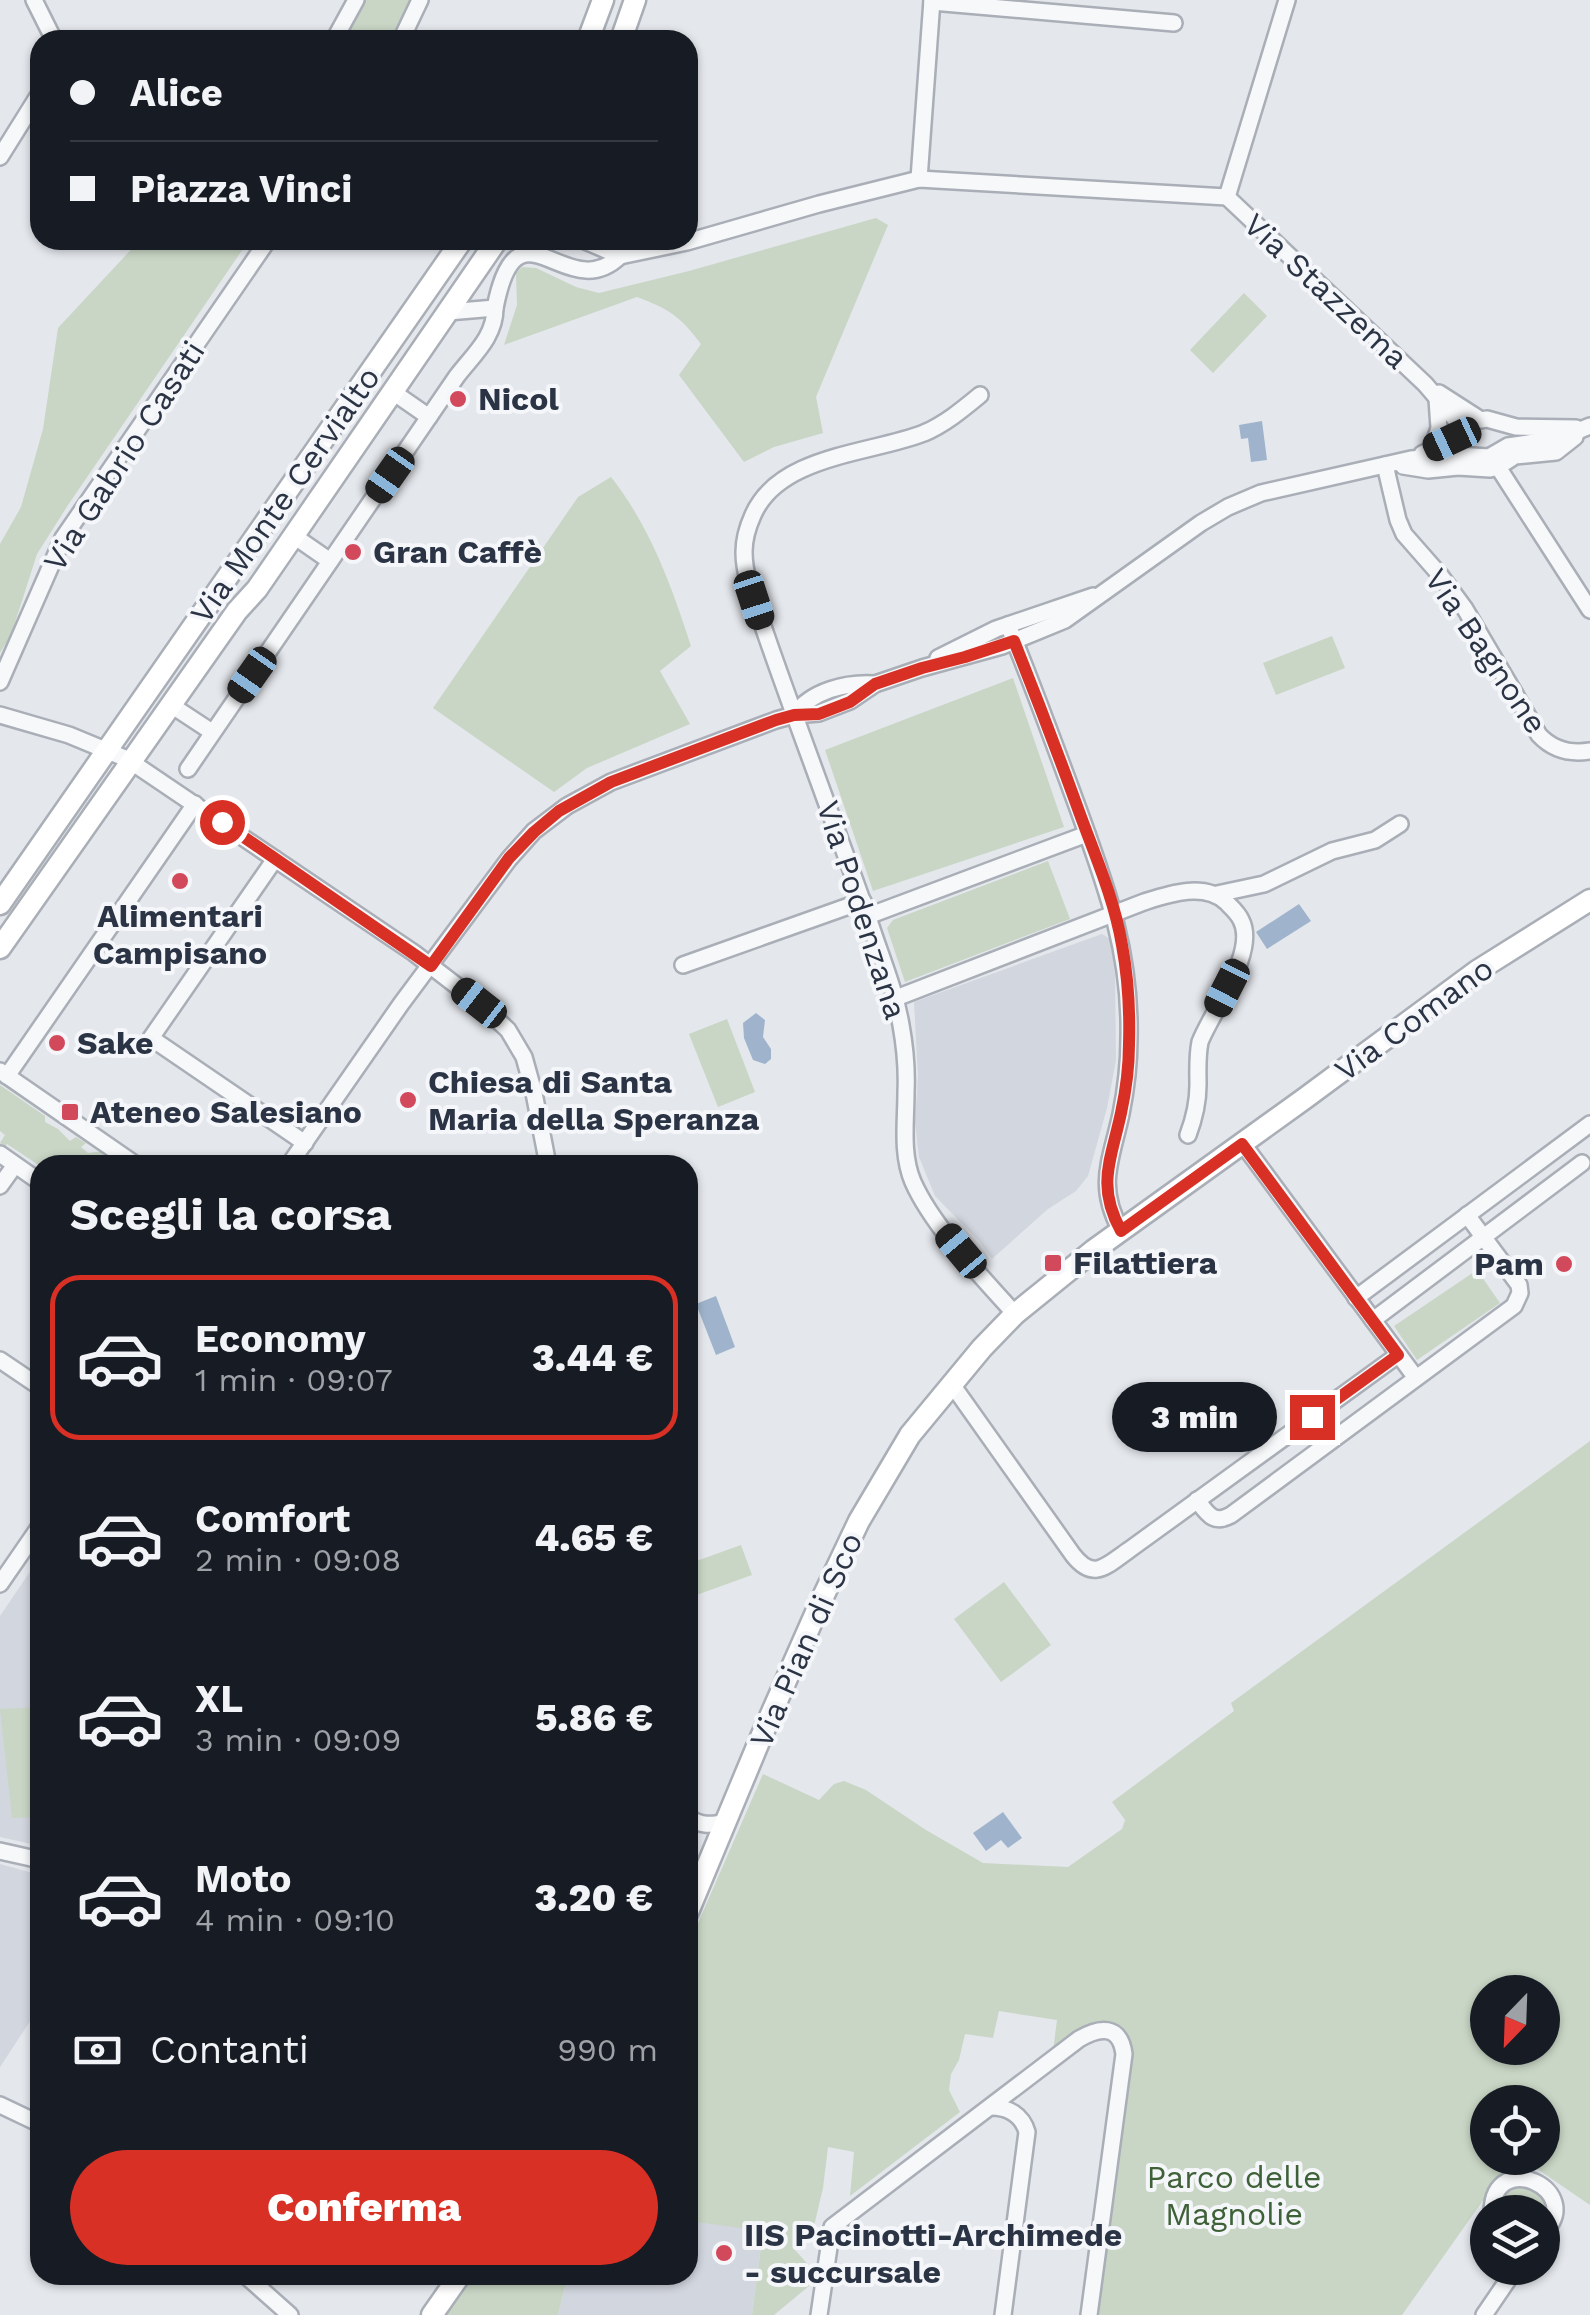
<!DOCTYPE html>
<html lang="it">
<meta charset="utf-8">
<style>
:root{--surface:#171b24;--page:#242831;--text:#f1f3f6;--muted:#9ea1a6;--line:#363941;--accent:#d93025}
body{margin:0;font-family:"Work Sans",sans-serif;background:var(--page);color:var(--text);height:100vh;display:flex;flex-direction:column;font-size:38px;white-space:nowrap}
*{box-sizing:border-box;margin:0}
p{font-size:32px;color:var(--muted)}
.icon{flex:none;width:55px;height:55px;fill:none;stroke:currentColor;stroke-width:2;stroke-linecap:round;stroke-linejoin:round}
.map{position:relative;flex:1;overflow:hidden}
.panel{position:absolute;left:30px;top:1155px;width:668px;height:1130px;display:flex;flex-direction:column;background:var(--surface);border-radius:30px;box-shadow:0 2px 8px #0004}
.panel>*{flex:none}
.top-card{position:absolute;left:30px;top:30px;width:668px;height:220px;border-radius:30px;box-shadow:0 2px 8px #0004;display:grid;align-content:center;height:220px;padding:0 40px;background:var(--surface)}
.needle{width:65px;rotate:203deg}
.tools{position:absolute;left:1470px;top:1975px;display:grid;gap:20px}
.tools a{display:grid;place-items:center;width:90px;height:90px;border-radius:50%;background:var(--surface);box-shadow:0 2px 8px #0004;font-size:50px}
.end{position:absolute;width:45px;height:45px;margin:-22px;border:12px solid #d93025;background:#fff;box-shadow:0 0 0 5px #fff}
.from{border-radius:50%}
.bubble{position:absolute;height:70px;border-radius:35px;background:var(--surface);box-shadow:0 2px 8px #0004;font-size:32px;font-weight:800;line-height:70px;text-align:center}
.car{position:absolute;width:30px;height:60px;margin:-30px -15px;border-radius:12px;box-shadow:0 0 8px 2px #0007;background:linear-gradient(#222 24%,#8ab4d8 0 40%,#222 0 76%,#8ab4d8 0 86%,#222 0)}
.top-card b{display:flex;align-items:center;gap:35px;height:95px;font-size:38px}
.top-card b+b{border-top:2px solid var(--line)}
.top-card i{width:25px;height:25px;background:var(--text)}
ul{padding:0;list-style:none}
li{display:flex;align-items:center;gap:30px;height:165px;margin:0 20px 15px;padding:0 20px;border:5px solid transparent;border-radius:30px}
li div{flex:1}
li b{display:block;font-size:38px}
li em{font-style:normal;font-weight:800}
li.active{border-color:var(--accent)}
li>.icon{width:90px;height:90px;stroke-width:1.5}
h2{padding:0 40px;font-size:45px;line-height:120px}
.pay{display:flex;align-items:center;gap:25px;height:110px;padding:0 40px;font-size:38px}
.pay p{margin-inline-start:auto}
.cta{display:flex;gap:20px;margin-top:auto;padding:20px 40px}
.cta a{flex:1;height:115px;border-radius:60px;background:var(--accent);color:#fff;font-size:40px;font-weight:800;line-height:115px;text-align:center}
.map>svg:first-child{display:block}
.built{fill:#d2d6de}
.green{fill:#c9d6c5;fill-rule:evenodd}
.water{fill:#9fb4cc}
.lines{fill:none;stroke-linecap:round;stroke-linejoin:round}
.street-casing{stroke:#a9aeb7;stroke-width:20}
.secondary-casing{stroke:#a9aeb7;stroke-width:25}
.street{stroke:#f7f8fa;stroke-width:15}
.secondary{stroke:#fff;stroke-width:20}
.route{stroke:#d93025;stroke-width:12}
.poi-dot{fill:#d1495b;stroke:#f4f6f9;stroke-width:4}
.labels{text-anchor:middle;stroke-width:8;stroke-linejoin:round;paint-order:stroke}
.street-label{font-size:32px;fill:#2b3445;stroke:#f4f6f9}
.poi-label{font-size:32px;font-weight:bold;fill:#2b3445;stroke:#f4f6f9;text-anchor:start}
.park-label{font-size:32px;fill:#3f6138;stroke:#f4f6f9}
</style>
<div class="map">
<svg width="1590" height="2315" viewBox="0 0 1590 2315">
<rect width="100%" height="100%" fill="#e4e7ec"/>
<!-- built -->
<g class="built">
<path d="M1102,934L1110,939L1115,973L1116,1060L1107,1108L1088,1176L1076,1191L1048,1209L992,1259L979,1241L935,1196L919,1157L915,1122L918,1076L914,1002Z"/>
<path d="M40,1557V1846L0,1837V1616Z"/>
<path d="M0,1864L40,1875V2006L0,2067Z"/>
<path d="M688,2221L763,2230L752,2315H558L568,2275H688Z"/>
</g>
<!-- green -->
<g class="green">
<path d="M366,0H410L390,40H343Z"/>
<path d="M876,218L888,225L816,397L823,433L774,447L744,462L679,375L701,344C680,316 669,309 637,297L504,345L517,305L516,273L522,267L536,268L576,287L599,293L689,271Z"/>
<path d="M140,240H249L68,505L37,554L11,635L0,653V544L21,507L43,429L58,328Z"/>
<path d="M1244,293L1267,316L1213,373L1190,350Z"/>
<path d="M611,477C651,528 671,585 691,646L660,671L690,724L587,768L554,792L433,708L578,497Z"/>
<path d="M1332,636L1345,668L1276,695L1263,663Z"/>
<path d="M1013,678L1064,827L873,891L825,750Z"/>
<path d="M1048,861L1070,919L905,982L887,928L893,920Z"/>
<path d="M727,1019L755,1092L718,1107L689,1034Z"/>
<path d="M0,1085L45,1116V1122L58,1129L70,1141L76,1137L86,1143L81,1147L88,1153L104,1151L102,1156L114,1165L40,1166L7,1144L5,1147L0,1143L5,1135L0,1131Z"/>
<path d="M1477,1270L1500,1303L1417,1360L1394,1326Z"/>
<path d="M1590,1441V2205L1521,2158H1542V2102H1488V2158H1513L1402,2315H1096L1131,2040L1111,2026L1053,2051L1057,2020L999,2011L993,2038L965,2034L959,2060L951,2074L949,2090L960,2112L850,2196L854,2152L828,2147L823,2188L814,2226L795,2250L813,2270L809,2286L774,2315H752L763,2231L688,2221V1946L763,1774L819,1800L834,1784L844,1781L866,1790L926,1830L983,1863L1068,1867L1122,1829L1125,1820L1112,1802L1234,1711L1231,1703ZM1488,1992H1542V2048H1488Z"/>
<path d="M741,1545L752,1575L688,1598V1564Z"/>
<path d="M1004,1582L1051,1645L1001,1682L954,1619Z"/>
<path d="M40,1707V1817L12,1818L0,1709Z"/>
<path d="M1525,2186C1543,2190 1550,2205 1543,2222L1542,2212H1500C1500,2197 1509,2188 1525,2186Z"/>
<path d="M474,2275H568L558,2315H444Z"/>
</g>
<!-- water -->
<g class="water">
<path d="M1262,421L1267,460L1251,462L1248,438L1241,439L1239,425Z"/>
<path d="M1299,904L1311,921L1267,949L1256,932Z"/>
<path d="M756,1013L765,1020L763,1037L771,1049V1059L765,1064L753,1060L744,1038L743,1023Z"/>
<path d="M716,1296L735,1347L716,1355L696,1304Z"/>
<path d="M1003,1812L1022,1838L1008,1848L1001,1840L986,1851L973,1833Z"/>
</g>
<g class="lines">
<!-- street casing -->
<g class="street-casing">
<g id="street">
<path d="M34,0L54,40"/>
<path d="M932,2L1174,23"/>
<path d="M334,40L356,0"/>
<path d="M401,40L420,0"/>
<path d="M0,157L40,93"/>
<path d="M919,179L932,0"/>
<path d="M1227,197L1425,384L1468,434"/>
<path d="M1227,197L1287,0"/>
<path d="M583,240L620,256"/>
<path d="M620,256L687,242L819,204L919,179L1227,197"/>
<path d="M448,312L495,308C518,191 566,308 620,256"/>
<path d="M393,392L429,417"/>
<path d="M1439,393L1481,420L1487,419L1516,427L1576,428"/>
<path d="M980,395C963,409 945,424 924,433C870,454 779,455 753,515C748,526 744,539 744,552C744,579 757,607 765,632C784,687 804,741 824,796C841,843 859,890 875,938C885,967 896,995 901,1025C905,1047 907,1070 906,1092C906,1122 901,1154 913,1182C933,1227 982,1277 1015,1314"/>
<path d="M1432,449L1439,428L1437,399"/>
<path d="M1422,454L1468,434"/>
<path d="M1385,465L1398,520L1404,534L1440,575L1465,609L1539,735C1553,750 1571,754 1590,751"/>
<path d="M1403,466L1428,470L1458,467L1490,469L1498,467L1515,456L1556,452L1575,437"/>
<path d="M1498,467L1590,610"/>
<path d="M294,536L330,561"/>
<path d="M1008,625C1032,683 1054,743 1076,803C1105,883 1131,950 1129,1038C1129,1064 1126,1089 1121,1114C1111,1161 1096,1185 1121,1231"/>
<path d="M938,658L996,629L1093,596"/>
<path d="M0,682L63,538L268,240"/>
<path d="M171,705L212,732"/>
<path d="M0,715L69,735L127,759L414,953L479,1003L508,1030L524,1057L534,1093L548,1165"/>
<path d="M794,715C811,691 846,682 875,684"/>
<path d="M188,769L457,376C473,355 495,337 495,308"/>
<path d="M275,859L151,1038L305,1143"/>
<path d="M1217,894L1264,884L1332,851L1375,840L1400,824"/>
<path d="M868,916L1087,834"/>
<path d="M683,965L863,901"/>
<path d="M896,998L1144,902C1169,894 1204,882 1226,902C1231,907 1238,913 1241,920C1258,952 1212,1011 1200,1042C1197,1057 1198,1070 1198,1085C1198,1102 1194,1119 1188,1135"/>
<path d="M0,1071L136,1165"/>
<path d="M7,1076L195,804"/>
<path d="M1243,1144L1416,1378"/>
<path d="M0,1154L40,1182"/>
<path d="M289,1165L401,1004L509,859L534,831L567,806L611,782L776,720L794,715L819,713L850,701L875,684L922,668L1002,646L1065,620L1201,523L1228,507L1261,493L1411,459L1456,455L1489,457L1508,446L1561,438L1590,426"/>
<path d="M0,1186L15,1165"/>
<path d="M1356,1298L1590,1124"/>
<path d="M1373,1320L1582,1163"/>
<path d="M0,1360L40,1387"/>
<path d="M951,1383L1073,1555C1094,1582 1107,1565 1129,1550L1398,1355"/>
<path d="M1197,1500C1207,1513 1213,1525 1231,1515L1514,1306L1520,1293L1519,1285L1467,1215"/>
<path d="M0,1584L40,1526"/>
<path d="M688,1817C700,1826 712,1826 727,1821"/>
<path d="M0,1851L40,1860"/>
<path d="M0,2105L40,2124"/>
<path d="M991,2107C1008,2107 1022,2115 1027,2132L1003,2315"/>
<path d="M1492,2212C1493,2146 1589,2191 1542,2234"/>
<path d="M245,2275L290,2315"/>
<path d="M819,2315L832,2227L1079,2039C1099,2027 1120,2024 1124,2054L1089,2315"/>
<path d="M1484,2315L1516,2268"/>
</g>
</g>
<!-- secondary casing -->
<g class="secondary-casing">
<g id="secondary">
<path d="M588,40L603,0"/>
<path d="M621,40L635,0"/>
<path d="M0,904L462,240"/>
<path d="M0,948L237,611L257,589L288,544L497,240"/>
<path d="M688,1912L761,1737L821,1601L859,1521L910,1435L982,1348L1015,1314L1094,1250L1304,1099L1477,971L1590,900"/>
<path d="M432,2315L460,2275"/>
</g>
</g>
<!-- street -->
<use href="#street" class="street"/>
<!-- secondary -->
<use href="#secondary" class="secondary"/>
</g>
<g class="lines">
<!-- route -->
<path class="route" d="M222,822L431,966L509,858L534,832L559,811L611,782L776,720L794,715L819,714L850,702L875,684L922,668L965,657L1014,641C1036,696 1057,751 1077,806C1093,851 1114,897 1122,945C1128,977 1130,1011 1129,1044C1129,1067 1126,1090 1121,1113C1111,1160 1096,1185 1121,1231L1242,1144L1398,1355L1312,1417"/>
</g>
<!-- markers -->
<g class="poi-dot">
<circle cx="458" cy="399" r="10"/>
<circle cx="353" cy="552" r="10"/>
<circle cx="180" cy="881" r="10"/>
<circle cx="57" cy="1043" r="10"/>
<circle cx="408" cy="1100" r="10"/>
<rect x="60" y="1102" width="20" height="20" rx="5"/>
<rect x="1043" y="1253" width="20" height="20" rx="5"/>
<circle cx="1564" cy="1264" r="10"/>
<circle cx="724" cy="2253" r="10"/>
</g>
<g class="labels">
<!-- street labels -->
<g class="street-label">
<text transform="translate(1326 291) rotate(43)" y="11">Via Stazzema</text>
<text transform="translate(124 456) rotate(-57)" y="11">Via Gabrio Casati</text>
<text transform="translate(285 495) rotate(-55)" y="11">Via Monte Cervialto</text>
<text transform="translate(1486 651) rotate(56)" y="11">Via Bagnone</text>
<text transform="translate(862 910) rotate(72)" y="11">Via Podenzana</text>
<text transform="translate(1414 1019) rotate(-36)" y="11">Via Comano</text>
<text transform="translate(806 1640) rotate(-66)" y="11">Via Pian di Sco</text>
</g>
<!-- poi labels -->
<g class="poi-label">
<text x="478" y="410">Nicol</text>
<text x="373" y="563">Gran Caffè</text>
<text x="180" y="927" text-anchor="middle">Alimentari<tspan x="180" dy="37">Campisano</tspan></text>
<text x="77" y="1054">Sake</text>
<text x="428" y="1093">Chiesa di Santa<tspan x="428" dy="37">Maria della Speranza</tspan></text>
<text x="90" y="1123">Ateneo Salesiano</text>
<text x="1073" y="1274">Filattiera</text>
<text x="1544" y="1275" text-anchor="end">Pam</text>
<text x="744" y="2246">IIS Pacinotti-Archimede<tspan x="744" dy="37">- succursale</tspan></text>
</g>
<!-- park labels -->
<g class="park-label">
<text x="1234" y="2188">Parco delle<tspan x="1234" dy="37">Magnolie</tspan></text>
</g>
</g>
</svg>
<div class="tools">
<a><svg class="needle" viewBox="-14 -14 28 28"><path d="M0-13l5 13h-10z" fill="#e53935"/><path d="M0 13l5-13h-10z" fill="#9ea1a6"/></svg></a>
<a><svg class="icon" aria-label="locate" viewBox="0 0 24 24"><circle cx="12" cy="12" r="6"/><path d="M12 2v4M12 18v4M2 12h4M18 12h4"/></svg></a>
<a><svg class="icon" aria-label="layers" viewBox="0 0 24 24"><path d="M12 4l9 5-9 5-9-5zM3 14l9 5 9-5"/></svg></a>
</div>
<i class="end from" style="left:222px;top:822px"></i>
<i class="end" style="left:1312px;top:1417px"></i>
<div class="bubble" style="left:1112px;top:1382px;width:165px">3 min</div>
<i class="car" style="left:1452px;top:439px;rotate:245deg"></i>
<i class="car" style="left:390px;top:475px;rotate:215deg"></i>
<i class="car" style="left:754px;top:600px;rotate:162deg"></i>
<i class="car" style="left:252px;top:675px;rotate:215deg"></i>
<i class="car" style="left:1227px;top:988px;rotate:207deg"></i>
<i class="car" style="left:479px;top:1003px;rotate:308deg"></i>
<i class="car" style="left:961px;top:1251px;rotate:320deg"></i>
<div class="top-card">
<b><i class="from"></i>Alice</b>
<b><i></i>Piazza Vinci</b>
</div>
<section class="panel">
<h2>Scegli la corsa</h2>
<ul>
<li class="active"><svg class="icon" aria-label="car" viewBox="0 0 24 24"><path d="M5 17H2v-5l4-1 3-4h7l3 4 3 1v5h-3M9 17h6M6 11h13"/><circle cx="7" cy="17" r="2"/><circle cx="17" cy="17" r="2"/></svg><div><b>Economy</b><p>1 min · 09:07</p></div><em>3.44 €</em></li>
<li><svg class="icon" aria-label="car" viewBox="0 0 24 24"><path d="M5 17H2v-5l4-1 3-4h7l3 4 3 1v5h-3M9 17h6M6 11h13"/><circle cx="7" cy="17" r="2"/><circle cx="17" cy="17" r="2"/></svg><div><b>Comfort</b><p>2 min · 09:08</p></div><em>4.65 €</em></li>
<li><svg class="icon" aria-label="car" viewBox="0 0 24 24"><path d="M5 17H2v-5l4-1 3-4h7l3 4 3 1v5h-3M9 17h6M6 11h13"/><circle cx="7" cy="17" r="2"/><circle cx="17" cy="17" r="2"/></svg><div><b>XL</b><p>3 min · 09:09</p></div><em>5.86 €</em></li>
<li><svg class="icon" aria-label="car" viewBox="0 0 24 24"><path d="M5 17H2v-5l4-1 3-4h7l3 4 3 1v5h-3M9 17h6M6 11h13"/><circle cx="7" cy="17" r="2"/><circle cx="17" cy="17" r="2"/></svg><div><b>Moto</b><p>4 min · 09:10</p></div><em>3.20 €</em></li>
</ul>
<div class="pay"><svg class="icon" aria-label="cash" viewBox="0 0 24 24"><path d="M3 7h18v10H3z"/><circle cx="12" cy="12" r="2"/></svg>Contanti<p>990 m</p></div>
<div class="cta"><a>Conferma</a></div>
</section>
</div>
